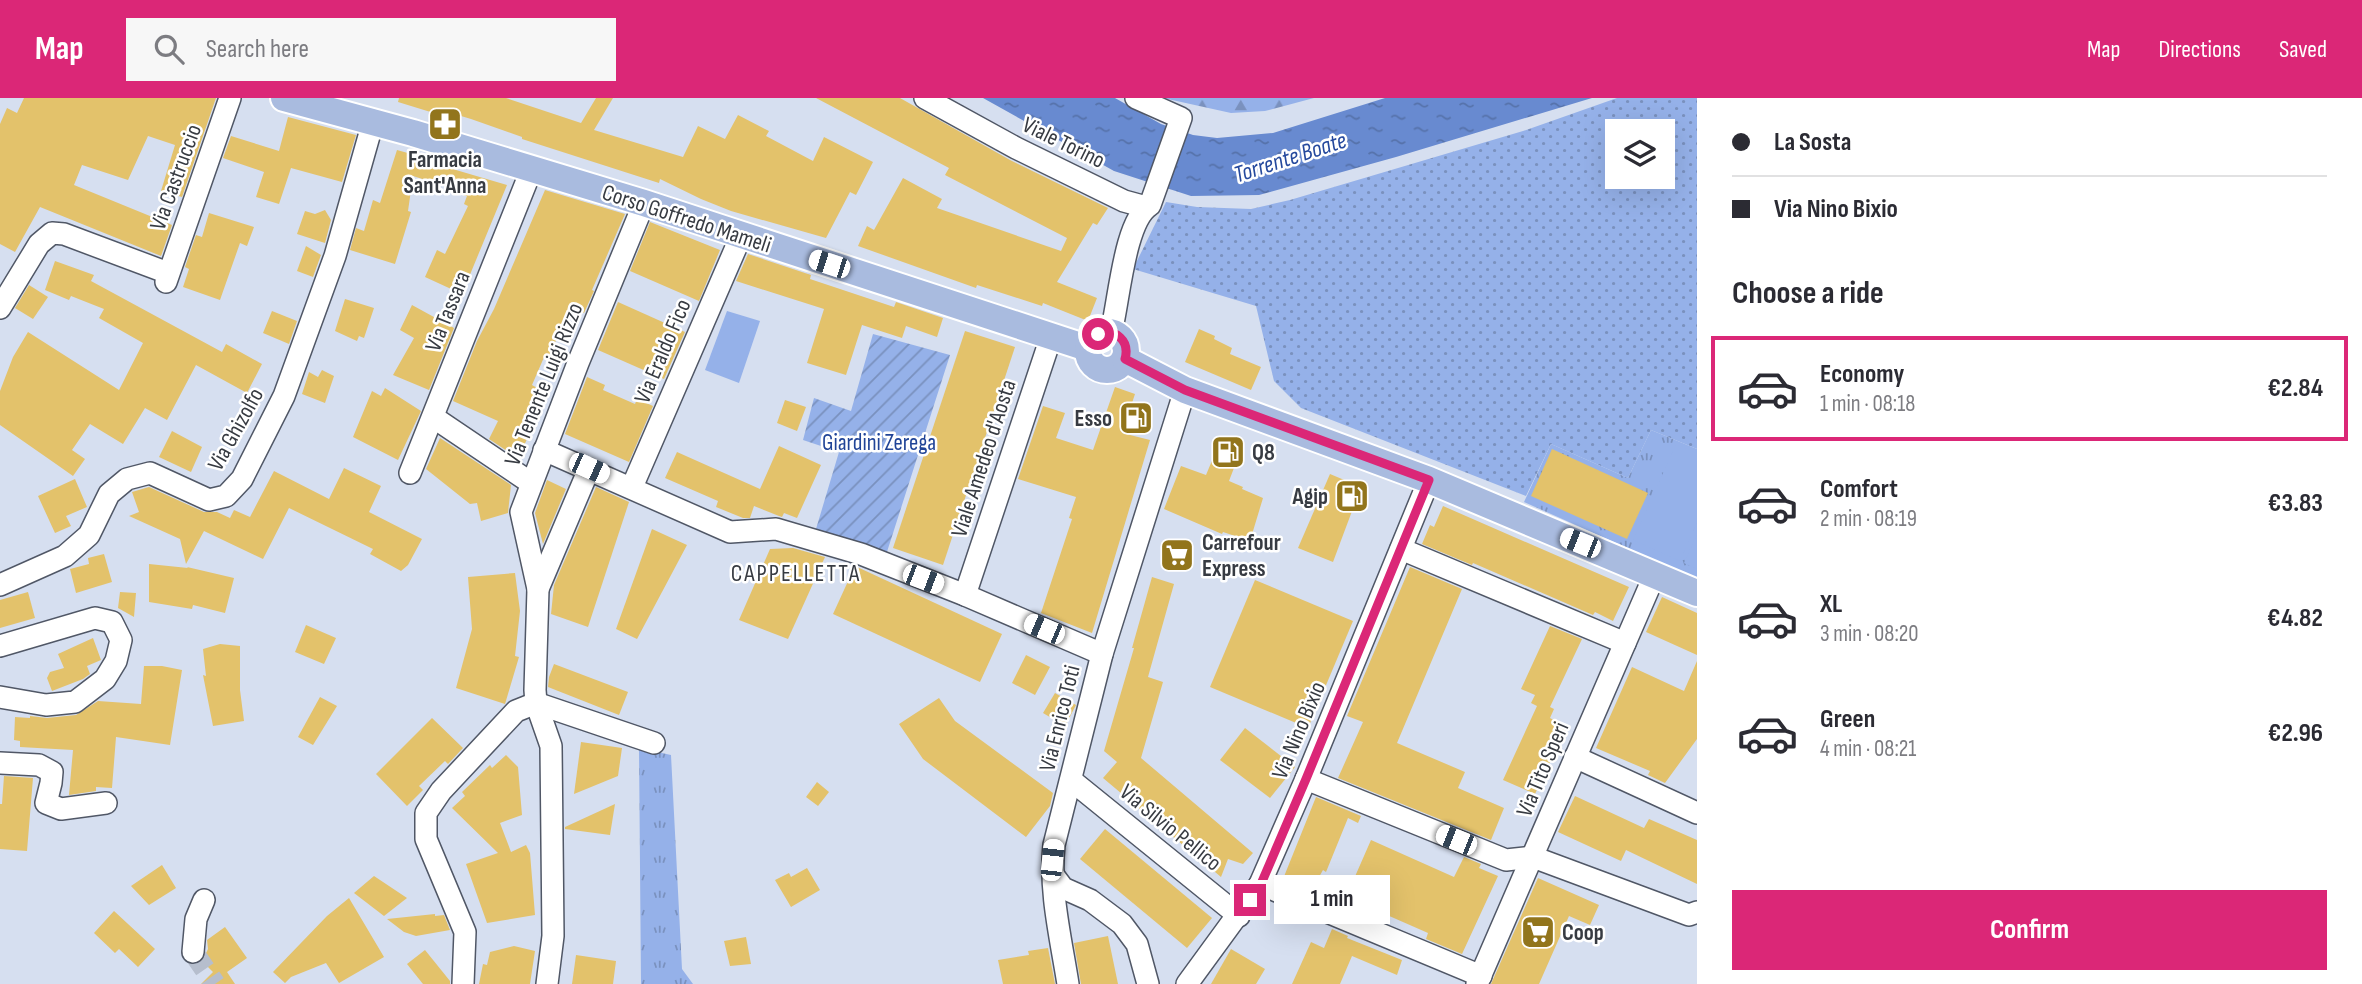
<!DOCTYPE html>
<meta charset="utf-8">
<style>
:root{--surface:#fff;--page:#f7f7f7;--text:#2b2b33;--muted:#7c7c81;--line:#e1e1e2;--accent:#db2777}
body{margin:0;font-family:"Sofia Sans Condensed",sans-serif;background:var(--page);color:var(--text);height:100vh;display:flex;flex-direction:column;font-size:26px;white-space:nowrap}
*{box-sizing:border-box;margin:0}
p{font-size:23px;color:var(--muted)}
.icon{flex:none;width:38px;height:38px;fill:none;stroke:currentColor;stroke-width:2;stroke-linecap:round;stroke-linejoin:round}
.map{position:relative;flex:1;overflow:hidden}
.drawer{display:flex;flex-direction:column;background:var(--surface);width:665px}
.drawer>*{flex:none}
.guide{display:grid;align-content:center;height:154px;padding:0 35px;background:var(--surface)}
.tools{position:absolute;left:1605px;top:21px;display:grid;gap:14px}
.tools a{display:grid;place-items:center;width:70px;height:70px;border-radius:0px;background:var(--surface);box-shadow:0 7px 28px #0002;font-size:35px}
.end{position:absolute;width:32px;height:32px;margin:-16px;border:9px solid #db2777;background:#fff;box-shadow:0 0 0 4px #fff}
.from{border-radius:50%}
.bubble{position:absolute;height:49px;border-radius:0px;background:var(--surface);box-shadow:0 7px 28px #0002;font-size:23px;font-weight:700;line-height:49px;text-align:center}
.car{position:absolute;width:21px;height:42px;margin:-21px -10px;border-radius:9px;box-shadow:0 0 5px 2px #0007;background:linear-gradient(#fff 24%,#345 0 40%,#fff 0 76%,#345 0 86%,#fff 0)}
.guide b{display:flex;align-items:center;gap:24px;height:66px;font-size:26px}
.guide b+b{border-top:2px solid var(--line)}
.guide i{width:18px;height:18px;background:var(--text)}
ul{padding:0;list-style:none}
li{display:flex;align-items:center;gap:21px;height:105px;margin:0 14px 10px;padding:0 21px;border:4px solid transparent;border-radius:0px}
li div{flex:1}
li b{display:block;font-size:26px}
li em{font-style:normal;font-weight:700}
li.selected{border-color:var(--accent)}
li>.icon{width:63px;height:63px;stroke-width:1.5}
h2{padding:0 35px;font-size:32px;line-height:84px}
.primary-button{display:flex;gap:14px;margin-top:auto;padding:14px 35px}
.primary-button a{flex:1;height:80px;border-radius:0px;background:var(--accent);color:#fff;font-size:28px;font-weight:700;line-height:80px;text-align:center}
header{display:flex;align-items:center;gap:42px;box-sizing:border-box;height:98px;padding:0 35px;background:var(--accent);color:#fff}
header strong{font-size:33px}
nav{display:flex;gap:38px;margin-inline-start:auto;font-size:24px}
.search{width:490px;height:63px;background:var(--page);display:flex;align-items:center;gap:18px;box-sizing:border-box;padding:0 24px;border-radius:0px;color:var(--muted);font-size:26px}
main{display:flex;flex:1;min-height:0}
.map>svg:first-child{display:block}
.grass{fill:url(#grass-dots);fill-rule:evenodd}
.forest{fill:url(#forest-firs)}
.park{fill:url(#park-tufts)}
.garden{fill:url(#garden-furrows)}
.pitch{fill:#95b1e9}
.water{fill:url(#water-ripples)}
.building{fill:#e3c26b}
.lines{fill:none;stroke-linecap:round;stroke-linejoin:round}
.minor-tunnel{stroke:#b6becd;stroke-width:21;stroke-dasharray:21 10;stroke-linecap:butt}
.minor-casing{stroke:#505766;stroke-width:24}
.major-casing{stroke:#fff;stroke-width:30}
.minor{stroke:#fff;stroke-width:21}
.major{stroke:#a9bbdf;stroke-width:26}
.route{stroke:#db2777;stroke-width:9}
.labels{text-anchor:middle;stroke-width:5;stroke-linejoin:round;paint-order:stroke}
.street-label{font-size:23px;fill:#373b42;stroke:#fff}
.poi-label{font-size:23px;font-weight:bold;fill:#373b42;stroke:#fff;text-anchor:start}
.park-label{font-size:23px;fill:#204497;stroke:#fff}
.water-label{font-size:24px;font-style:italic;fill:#25499d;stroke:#fff}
.neighbourhood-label{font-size:24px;letter-spacing:2px;fill:#373b42;stroke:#fff}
</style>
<header>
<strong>Map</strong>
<div class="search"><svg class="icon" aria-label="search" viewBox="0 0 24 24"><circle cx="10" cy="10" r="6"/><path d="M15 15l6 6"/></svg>Search here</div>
<nav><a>Map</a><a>Directions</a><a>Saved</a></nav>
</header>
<main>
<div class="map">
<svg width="1697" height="886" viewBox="0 0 1697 886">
<defs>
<pattern id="grass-dots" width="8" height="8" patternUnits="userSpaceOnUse" patternTransform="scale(1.75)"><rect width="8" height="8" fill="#95b1e9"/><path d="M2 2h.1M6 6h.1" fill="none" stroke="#7a91be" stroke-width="1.8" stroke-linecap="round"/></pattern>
<pattern id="forest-firs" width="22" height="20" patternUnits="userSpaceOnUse" patternTransform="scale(1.75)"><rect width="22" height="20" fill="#95b1e9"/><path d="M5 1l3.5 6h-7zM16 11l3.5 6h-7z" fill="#7a91be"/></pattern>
<pattern id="park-tufts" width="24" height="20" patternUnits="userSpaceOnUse" patternTransform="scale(1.75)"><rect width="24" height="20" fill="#95b1e9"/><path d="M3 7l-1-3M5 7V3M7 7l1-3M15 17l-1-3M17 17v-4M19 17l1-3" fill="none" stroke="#7a91be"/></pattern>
<pattern id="garden-furrows" width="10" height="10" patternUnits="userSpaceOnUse" patternTransform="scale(1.75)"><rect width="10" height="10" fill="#95b1e9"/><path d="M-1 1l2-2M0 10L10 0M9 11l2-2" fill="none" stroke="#7a91be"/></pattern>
<pattern id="water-ripples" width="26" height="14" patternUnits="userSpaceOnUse" patternTransform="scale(1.75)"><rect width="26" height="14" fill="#688ad0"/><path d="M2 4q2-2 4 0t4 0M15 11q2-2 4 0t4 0" fill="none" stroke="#5672aa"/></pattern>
</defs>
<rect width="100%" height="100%" fill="#d6dff0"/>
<!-- grass -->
<path class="grass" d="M1617,0H1697V351L1651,332L1628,380L1551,346L1526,398L1301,310L1274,283L1256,208L1133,171L1166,104L1197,109L1251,111L1290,102L1523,33ZM1617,33H1662V79H1617Z"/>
<!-- forest -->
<path class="forest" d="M1163,0H1314L1265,13L1231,15Z"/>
<!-- park -->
<g class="park">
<path d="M1651,332L1697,351V481L1524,404L1551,346L1628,380Z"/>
<path d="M639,650L671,657L682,871L693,886H641Z"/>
</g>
<!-- garden -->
<path class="garden" d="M873,236L950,257L886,457L816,431L839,354L803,342L814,300L851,313Z"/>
<!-- pitch -->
<g class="pitch">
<path d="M727,213L760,223L739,285L705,272Z"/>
<path d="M1676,346L1697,355V425L1680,463L1633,442Z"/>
<path d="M1697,436V471L1684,465Z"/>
</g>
<!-- water -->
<path class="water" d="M983,0H1115L1161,26L1193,37L1217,40L1273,35L1385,0H1592L1396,59L1259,97L1191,98L1114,73Z"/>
<!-- building -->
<g class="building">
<path d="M24,0H216L182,99L161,93L175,47L148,38L128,82L82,67L74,87L172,127L161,158L40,109L15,154L0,146V26L7,10L17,15Z"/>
<path d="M399,0H506L581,25L596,0H613L594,32L683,59L698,28L725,41L738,17L769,33L766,38L813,63L824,39L873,64L856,97L850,94L826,140L731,113L701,101L660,81L659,85L522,41V39L471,21L451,15L450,20L398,4Z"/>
<path d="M816,0H900L1010,62L1108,110L1097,127L1093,125L1057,184L1097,200L1088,223L1043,205L1042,208L977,187L976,190L858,148L867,128L874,132L903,80L942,101L937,110L1061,153L1067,140L945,77L949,70Z"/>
<path d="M288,19L356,37L342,84L291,70L279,106L256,99L264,74L223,60L231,38L279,53Z"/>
<path d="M397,52L440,64L439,67L507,87L462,196L425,179L437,152L445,156L468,108L464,106L467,98L456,95L457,92L413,78L408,113L411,114L395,166L350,152L356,130L364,133L373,102L380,105Z"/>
<path d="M545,92L625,116L592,192L594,193L584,215L571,209L549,258L545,257L532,287L539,291L525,322L534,325L523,350L514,346L513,357L489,341L498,323L453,303L477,243L494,211Z"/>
<path d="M325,112L331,122L325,145L297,136L305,113L315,116Z"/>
<path d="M209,115L254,129L247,148L240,145L220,202L183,189L189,171L185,169L196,137L202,139Z"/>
<path d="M650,124L720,152L699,203L630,173Z"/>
<path d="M306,148L321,157L313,179L297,173Z"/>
<path d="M748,156L811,177L810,181L894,209L896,204L943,220L937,239L906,228L902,240L862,227L846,277L807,265L824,211L736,183Z"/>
<path d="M55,163L94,177L91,183L222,254L226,246L262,266L247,295L196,267L167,322L145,310L123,346L90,326L72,352L85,361L73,378L56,366L0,327V293L13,259L28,234L119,292L143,245L99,220L104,211L71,198L69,202L45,192Z"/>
<path d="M29,187L48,199L33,221L15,210Z"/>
<path d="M345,201L374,210L364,240L359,238L357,243L335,233Z"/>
<path d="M618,204L685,234L664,281L598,252Z"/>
<path d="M412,207L454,230L429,292L393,277L414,240L400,232Z"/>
<path d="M272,213L297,223L289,246L263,235Z"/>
<path d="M1199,231L1215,238L1214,241L1232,250L1230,256L1261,269L1251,292L1185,264Z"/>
<path d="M965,233L1015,249L943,467L893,450Z"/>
<path d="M322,272L334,278L325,305L302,296L309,274L318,279Z"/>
<path d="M587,279L605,287L603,292L635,306L637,301L653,308L629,364L565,336Z"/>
<path d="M1115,289L1135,296L1122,335L1150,342L1092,535L1041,515L1072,421L1069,420L1076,399L1018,381L1043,308L1065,315L1056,340L1093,352Z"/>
<path d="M385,290L421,313L398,362L353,339L372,293L381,298Z"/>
<path d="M785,302L806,309L797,333L777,325Z"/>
<path d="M172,333L202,349L191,374L159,359Z"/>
<path d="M440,340L511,387L508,415L481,423L477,405L470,406L426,371Z"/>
<path d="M1221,341L1242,349L1229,383L1243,389L1242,391L1263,400L1250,443L1223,434L1222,436L1164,411L1181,368L1206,377Z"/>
<path d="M779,348L821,367L797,420L784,415L782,419L779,418L754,408L750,420H743L716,409L718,403L665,380L677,354L760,391Z"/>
<path d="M1552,351L1648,395L1627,441L1531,398Z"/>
<path d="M344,370L381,388L369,414L422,441L408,467L401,473L370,456L373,451L289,410L263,461L204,433L186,466L180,441L129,418L139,414L132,394L149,389L204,414H217L230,420L234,412L250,419L274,373L329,401Z"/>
<path d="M1330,376L1361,389L1333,464L1298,450Z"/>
<path d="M75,381L87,409L66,418L71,428L55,435L38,398Z"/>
<path d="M547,382L566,391L543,446L535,415Z"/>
<path d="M596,389L629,404L588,529L551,516L554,487Z"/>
<path d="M1443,408L1629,489L1613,523L1595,514L1593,517L1473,465L1472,467L1422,446L1430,427L1434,429Z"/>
<path d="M652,431L687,447L637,541L616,531Z"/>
<path d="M793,450L825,459L788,541L739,522L770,451Z"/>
<path d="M104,456L112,484L76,495L70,471L89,466L88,460Z"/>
<path d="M149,466L188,470L187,469L234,480L225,515L193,507L192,511L149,504Z"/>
<path d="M855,468L1002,536L980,584L833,516Z"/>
<path d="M1410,469L1462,491L1397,645L1465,674L1458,690L1504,710L1491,742L1338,680L1363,624L1347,618Z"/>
<path d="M515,475L520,513L515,558L519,559L505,606L456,590L472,531L468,479Z"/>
<path d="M1152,479L1174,486L1148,579L1163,584L1141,660L1253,755L1243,766L1228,761L1221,779L1103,680L1117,664L1104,653L1134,550H1132Z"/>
<path d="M1255,482L1353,523L1308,630L1210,589Z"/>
<path d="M28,494L35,520L0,530V502Z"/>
<path d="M120,494L136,495L134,519L118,510Z"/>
<path d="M1662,499L1697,515V557L1646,534Z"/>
<path d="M306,527L336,540L324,566L295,554Z"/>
<path d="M1550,528L1582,541L1550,609L1554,611L1550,620L1567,629L1535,696L1503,682L1537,608L1531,605L1535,597L1521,591Z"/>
<path d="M93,540L101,562L87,568L90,576L83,581L52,593L47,580L50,574L64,570L58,556Z"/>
<path d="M220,546L240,548V592L244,623L213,628L203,577L206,578L203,551Z"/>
<path d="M1026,557L1050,569L1035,597L1012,585Z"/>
<path d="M1697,563V641L1665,685L1648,677L1650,673L1596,650L1632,569L1684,593Z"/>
<path d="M554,566L628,594L619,617L548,589L549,579Z"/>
<path d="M144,568H162L182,572L170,647L116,639L112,690L96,689V693L69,697L73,652L20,649V643L14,642L15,619L30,620V618L47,620L76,617L98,603L141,606Z"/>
<path d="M1055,595L1076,607L1065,628L1043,615Z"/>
<path d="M320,599L337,608L313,647L298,639Z"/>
<path d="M939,600L955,623L1053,695L1050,708L1026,739L923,661L899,626Z"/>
<path d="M432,620L463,650L448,666L445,663L419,688L423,692L407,708L376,676Z"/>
<path d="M1245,630L1295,669L1270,700L1220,662Z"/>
<path d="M581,644L622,650L618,678L574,696Z"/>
<path d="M506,657L518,669L522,717L500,725L511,754L526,747L530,755L535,817L487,825L466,766L498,755L452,710L465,698L462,694L490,667L492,670Z"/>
<path d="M4,678L33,680L27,753L0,751V706H2Z"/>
<path d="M817,684L829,694L818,708L806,699Z"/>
<path d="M1575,698L1644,730L1649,721L1697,742V786L1626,752L1621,763L1558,734Z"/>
<path d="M1316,699L1361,718L1358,725L1348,720L1326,774L1323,772L1311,793L1283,781Z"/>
<path d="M615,706L610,737L565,731V729Z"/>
<path d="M1105,731L1212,820L1187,850L1080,761Z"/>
<path d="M1371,742L1454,779L1464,759L1481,766L1479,770L1498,778L1462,856L1426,841L1428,835L1346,799Z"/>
<path d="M162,767L176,790L149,807L131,788Z"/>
<path d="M807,770L820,792L791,809L775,782L789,775L791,779Z"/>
<path d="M374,778L407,800L384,818L354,795Z"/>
<path d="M1538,780L1599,807L1590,827L1569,818L1539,886H1491Z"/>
<path d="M349,800L384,859L339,885L326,865L291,879L285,885L273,874L327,818Z"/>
<path d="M114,813L155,851L138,869L119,851L115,855L94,835Z"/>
<path d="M435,816V818L444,817L450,832L416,838L404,834L387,821Z"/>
<path d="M225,829L247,860L227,874L235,886H201L213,874L202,863L208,851L207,842Z"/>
<path d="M1332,831L1348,838L1347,840L1402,862L1397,877L1352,858L1340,886H1292L1311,844L1324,850Z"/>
<path d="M1108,838L1118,886H1081L1074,845Z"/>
<path d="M746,839L751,866L730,868L724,843Z"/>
<path d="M514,848L535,853L530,886H479L483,866L487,867L490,854Z"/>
<path d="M1048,850L1055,886H1003L998,862L1029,857L1028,853Z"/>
<path d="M1231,851L1265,871L1256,886H1211Z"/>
<path d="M425,852L450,883V886H423L407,866Z"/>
<path d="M576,857L616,863L613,886H572Z"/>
</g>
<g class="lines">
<!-- minor-tunnel -->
<path class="minor-tunnel" d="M193,854L215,886"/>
<!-- minor casing -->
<g class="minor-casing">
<g id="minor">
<path d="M925,0L1016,50L1124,103L1146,109"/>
<path d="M166,184L230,0"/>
<path d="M0,210L39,146L52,135L64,136L168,175"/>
<path d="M1111,234C1119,205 1124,123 1150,107L1181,20L1136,0"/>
<path d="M433,319L531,385"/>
<path d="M544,352L730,434L776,431L861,456L965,497L1102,556"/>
<path d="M410,375L532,70"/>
<path d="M632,389L741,138"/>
<path d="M1401,451L1625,545"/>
<path d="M0,487L65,458L89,437L109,396L127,381L150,375L209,402L226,398L242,381L284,298L335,158L373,24"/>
<path d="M538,491L589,371"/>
<path d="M965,497L1051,239"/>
<path d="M0,548L95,520L112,524L121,542L116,563L105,581L75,604L46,607L0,599"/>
<path d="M1575,659L1697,715"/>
<path d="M0,665L39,667L52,674L51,685L46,705L61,711L106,705"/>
<path d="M1306,681L1506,762L1533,759L1689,817L1697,814"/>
<path d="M1071,682L1239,818"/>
<path d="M1054,778L1063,790L1090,802L1122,826L1137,846L1148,886"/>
<path d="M1260,786L1481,878"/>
<path d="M193,854L196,821L204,802"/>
<path d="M463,886L465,834L426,741V715L441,693L516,613L536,605L654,645"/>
<path d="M547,886L553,838L551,648L536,605L535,592L538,491L521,414L578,265L644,105"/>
<path d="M1068,886C1061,841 1049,793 1054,747L1102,556L1185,292"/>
<path d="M1187,886L1260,786L1306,681L1429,382"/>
<path d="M1477,886L1655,476"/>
</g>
</g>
<!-- major casing -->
<g class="major-casing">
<g id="major">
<path d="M284,0L413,35L644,105L1087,250"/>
<circle cx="1107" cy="253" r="19"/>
<path d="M1125,261L1185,292L1429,382L1697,495"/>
</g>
</g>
<!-- minor -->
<use href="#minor" class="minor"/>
<!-- major -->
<use href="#major" class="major"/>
</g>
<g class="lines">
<!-- route -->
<path class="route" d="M1098,236C1116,230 1130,243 1125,261L1185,292L1429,382L1306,681L1261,786L1250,802"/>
</g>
<!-- icons -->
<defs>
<g id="pharmacy-square" transform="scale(1.75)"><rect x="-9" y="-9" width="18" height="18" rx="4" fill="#92751c" stroke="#fff"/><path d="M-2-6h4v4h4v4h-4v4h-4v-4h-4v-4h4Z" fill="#fff"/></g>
<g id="fuel-square" transform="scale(1.75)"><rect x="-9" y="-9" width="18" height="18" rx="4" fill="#92751c" stroke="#fff"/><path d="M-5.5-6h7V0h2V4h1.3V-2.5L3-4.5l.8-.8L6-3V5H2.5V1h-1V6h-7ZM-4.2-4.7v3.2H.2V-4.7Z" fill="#fff"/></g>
<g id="supermarket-square" transform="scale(1.75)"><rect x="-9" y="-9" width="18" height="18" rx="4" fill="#92751c" stroke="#fff"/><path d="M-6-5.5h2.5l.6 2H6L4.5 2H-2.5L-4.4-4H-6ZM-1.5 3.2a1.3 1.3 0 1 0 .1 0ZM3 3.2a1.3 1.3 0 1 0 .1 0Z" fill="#fff"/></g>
</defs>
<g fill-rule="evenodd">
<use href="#pharmacy-square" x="445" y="26"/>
<use href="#fuel-square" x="1136" y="320"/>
<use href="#fuel-square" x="1228" y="354"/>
<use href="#fuel-square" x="1352" y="398"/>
<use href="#supermarket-square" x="1177" y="457"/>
<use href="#supermarket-square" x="1538" y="834"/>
</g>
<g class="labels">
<!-- street labels -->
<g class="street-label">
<text transform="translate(1064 44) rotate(26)" y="8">Viale Torino</text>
<text transform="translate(175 79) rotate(-70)" y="8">Via Castruccio</text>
<text transform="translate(687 120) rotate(18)" y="8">Corso Goffredo Mameli</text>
<text transform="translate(447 213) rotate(-68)" y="8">Via Tassara</text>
<text transform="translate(662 253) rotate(-67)" y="8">Via Eraldo Fico</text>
<text transform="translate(543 286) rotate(-68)" y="8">Via Tenente Luigi Rizzo</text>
<text transform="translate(235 331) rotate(-61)" y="8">Via Ghizolfo</text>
<text transform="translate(983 360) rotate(-72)" y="8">Viale Amedeo d'Aosta</text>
<text transform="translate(1059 620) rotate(-76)" y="8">Via Enrico Toti</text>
<text transform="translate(1298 632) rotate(-67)" y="8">Via Nino Bixio</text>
<text transform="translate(1542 671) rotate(-67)" y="8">Via Tito Speri</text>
<text transform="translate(1171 729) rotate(39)" y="8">Via Silvio Pellico</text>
</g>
<!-- poi labels -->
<g class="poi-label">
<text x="445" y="69" text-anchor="middle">Farmacia<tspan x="445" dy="26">Sant'Anna</tspan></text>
<text x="1112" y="328" text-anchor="end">Esso</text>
<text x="1252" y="362">Q8</text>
<text x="1328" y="406" text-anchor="end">Agip</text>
<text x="1202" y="452">Carrefour<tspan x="1202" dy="26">Express</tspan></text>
<text x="1562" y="842">Coop</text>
</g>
<!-- park labels -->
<g class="park-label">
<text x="879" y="352">Giardini Zerega</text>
</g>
<!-- water labels -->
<g class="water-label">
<text transform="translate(1290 59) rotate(-18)" y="8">Torrente Boate</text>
</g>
<!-- neighbourhood labels -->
<g class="neighbourhood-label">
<text x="796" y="483">CAPPELLETTA</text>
</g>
</g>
</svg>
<div class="tools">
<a><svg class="icon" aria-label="layers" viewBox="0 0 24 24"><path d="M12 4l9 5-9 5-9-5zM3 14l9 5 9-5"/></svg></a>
</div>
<i class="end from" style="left:1098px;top:236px"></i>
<i class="end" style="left:1250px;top:802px"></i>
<div class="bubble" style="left:1274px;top:777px;width:116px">1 min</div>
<i class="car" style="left:829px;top:166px;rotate:288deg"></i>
<i class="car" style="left:589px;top:370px;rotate:114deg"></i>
<i class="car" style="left:1580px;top:445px;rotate:292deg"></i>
<i class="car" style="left:923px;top:481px;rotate:111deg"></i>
<i class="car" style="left:1044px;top:531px;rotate:293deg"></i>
<i class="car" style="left:1456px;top:742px;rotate:292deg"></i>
<i class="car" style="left:1052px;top:762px;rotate:6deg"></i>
</div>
<section class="drawer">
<div class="guide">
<b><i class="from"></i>La Sosta</b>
<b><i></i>Via Nino Bixio</b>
</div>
<h2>Choose a ride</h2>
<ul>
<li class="selected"><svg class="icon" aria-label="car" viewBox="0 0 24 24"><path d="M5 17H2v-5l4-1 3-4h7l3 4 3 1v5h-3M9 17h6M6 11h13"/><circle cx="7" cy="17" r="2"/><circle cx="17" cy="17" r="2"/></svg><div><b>Economy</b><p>1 min · 08:18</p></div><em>€2.84</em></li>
<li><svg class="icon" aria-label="car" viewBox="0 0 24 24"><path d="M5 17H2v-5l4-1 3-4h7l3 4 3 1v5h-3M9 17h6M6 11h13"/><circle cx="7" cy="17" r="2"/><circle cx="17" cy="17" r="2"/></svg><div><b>Comfort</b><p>2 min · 08:19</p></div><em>€3.83</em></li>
<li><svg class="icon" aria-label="car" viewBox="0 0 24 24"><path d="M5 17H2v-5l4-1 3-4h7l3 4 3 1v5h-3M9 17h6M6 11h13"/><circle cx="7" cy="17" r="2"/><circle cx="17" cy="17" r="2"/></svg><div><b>XL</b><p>3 min · 08:20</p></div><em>€4.82</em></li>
<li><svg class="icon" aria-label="car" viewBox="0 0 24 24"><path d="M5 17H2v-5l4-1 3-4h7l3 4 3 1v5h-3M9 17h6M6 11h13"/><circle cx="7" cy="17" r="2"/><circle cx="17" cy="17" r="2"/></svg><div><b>Green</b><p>4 min · 08:21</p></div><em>€2.96</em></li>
</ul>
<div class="primary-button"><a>Confirm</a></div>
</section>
</main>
